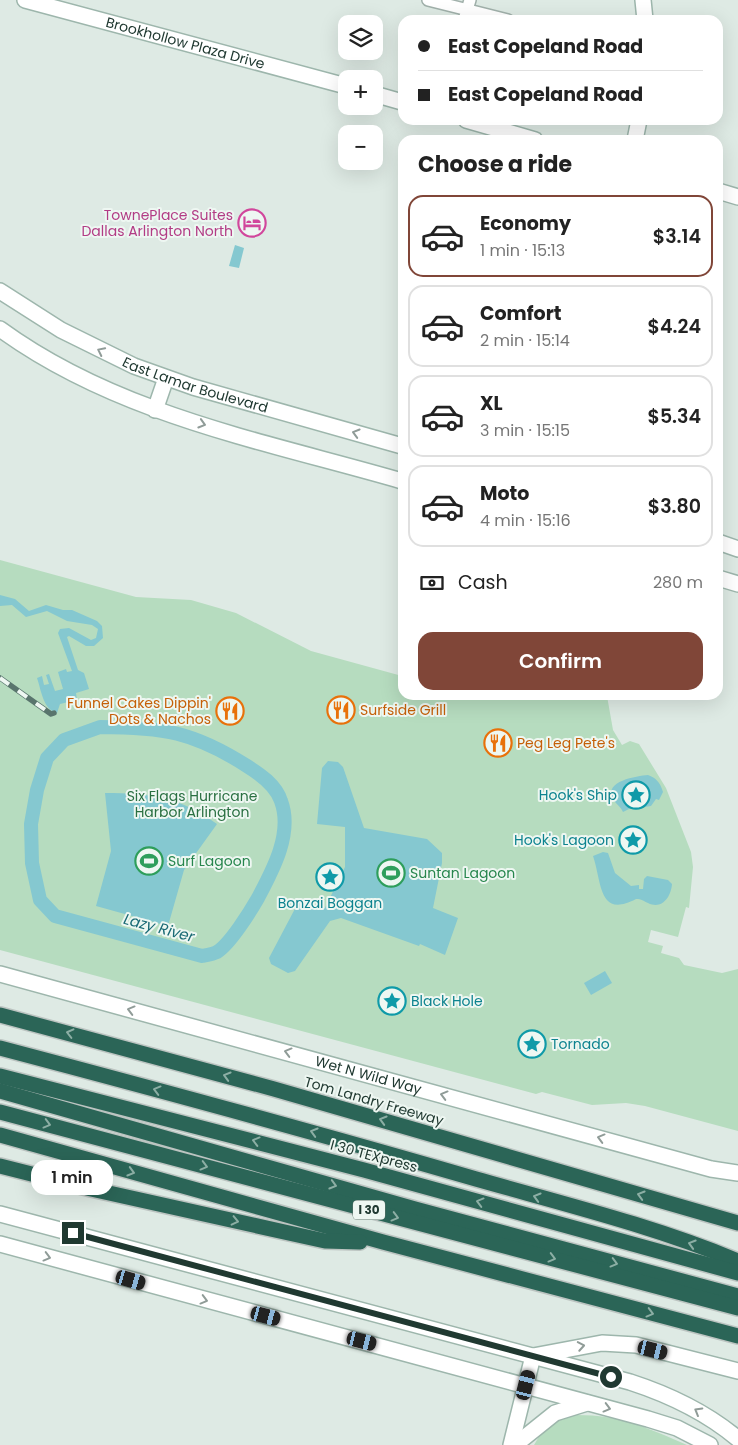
<!DOCTYPE html>
<meta charset="utf-8">
<style>
:root{--surface:#fff;--page:#f2f2f2;--text:#222;--muted:#767676;--line:#e0e0e0;--accent:#804638}
body{margin:0;font-family:Poppins,sans-serif;background:var(--page);color:var(--text);height:100vh;display:flex;flex-direction:column;font-size:19px;white-space:nowrap}
*{box-sizing:border-box;margin:0}
p{font-size:16px;color:var(--muted)}
.icon{flex:none;width:28px;height:28px;fill:none;stroke:currentColor;stroke-width:2;stroke-linecap:round;stroke-linejoin:round}
.map{position:relative;flex:1;overflow:hidden}
.details{position:absolute;left:398px;top:135px;width:325px;height:565px;display:flex;flex-direction:column;background:var(--surface);border-radius:15px;box-shadow:0 5px 20px #0002}
.details>*{flex:none}
.top-card{position:absolute;left:398px;top:15px;width:325px;height:110px;border-radius:15px;box-shadow:0 5px 20px #0002;display:grid;align-content:center;height:110px;padding:0 20px;background:var(--surface)}
.controls{position:absolute;left:338px;top:15px;display:grid;gap:10px}
.controls a{display:grid;place-items:center;width:45px;height:45px;border-radius:10px;background:var(--surface);box-shadow:0 5px 20px #0002;font-size:25px}
.end{position:absolute;width:22px;height:22px;margin:-11px;border:6px solid #203931;background:#fff;box-shadow:0 0 0 2px #fff}
.from{border-radius:50%}
.bubble{position:absolute;height:35px;border-radius:15px;background:var(--surface);box-shadow:0 5px 20px #0002;font-size:16px;font-weight:600;line-height:35px;text-align:center}
.car{position:absolute;width:15px;height:30px;margin:-15px -8px;border-radius:6px;box-shadow:0 0 4px 1px #0007;background:linear-gradient(#222 24%,#8ab4d8 0 40%,#222 0 76%,#8ab4d8 0 86%,#222 0)}
.top-card b{display:flex;align-items:center;gap:18px;height:48px;font-size:19px}
.top-card b+b{border-top:1px solid var(--line)}
.top-card i{width:12px;height:12px;background:var(--text)}
ul{padding:0;list-style:none}
li{display:flex;align-items:center;gap:15px;height:82px;margin:0 10px 8px;padding:0 10px;border:2px solid var(--line);border-radius:15px}
li div{flex:1}
li b{display:block;font-size:19px}
li em{font-style:normal;font-weight:600}
li.on{border-color:var(--accent)}
li>.icon{width:45px;height:45px;stroke-width:1.5}
h2{padding:0 20px;font-size:22px;line-height:60px}
.pay{display:flex;align-items:center;gap:12px;height:55px;padding:0 20px;font-size:19px}
.pay p{margin-inline-start:auto}
.action{display:flex;gap:10px;margin-top:auto;padding:10px 20px}
.action a{flex:1;height:58px;border-radius:15px;background:var(--accent);color:#fff;font-size:20px;font-weight:600;line-height:58px;text-align:center}
.map>svg:first-child{display:block}
.green{fill:#b6dcbf}
.water{fill:#85c8d0}
.lines{fill:none;stroke-linecap:round;stroke-linejoin:round}
.canal{stroke:#85c8d0;stroke-width:14}
.street-casing{stroke:#a1b1ab;stroke-width:14}
.secondary-casing{stroke:#9db6ac;stroke-width:18}
.highway-casing{stroke:#bcc4c1;stroke-width:18}
.street{stroke:#fff;stroke-width:11}
.secondary{stroke:#fff;stroke-width:15}
.highway{stroke:#2b6557;stroke-width:15}
.rail-casing{stroke:#59756d;stroke-width:5.5}
.rail{stroke:#eef7f2;stroke-width:4;stroke-dasharray:11;stroke-linecap:butt}
.oneway{stroke:#909c98}
.oneway2{stroke:#8caea4}
.route{stroke:#203931;stroke-width:6}
.labels{text-anchor:middle;stroke-width:4;stroke-linejoin:round;paint-order:stroke}
.shield{fill:#eef7f2;stroke:#5e726b;stroke-width:1}
.shield-label{font-size:12px;font-weight:bold;fill:#203931}
.street-label{font-size:14px;fill:#203931;stroke:#eef7f2}
.hotel-label{font-size:14px;fill:#b23c85;stroke:#eef7f2;text-anchor:end}
.food-label{font-size:14px;fill:#c56008;stroke:#eef7f2;text-anchor:start}
.culture-label{font-size:14px;fill:#0d838f;stroke:#eef7f2;text-anchor:end}
.park-label{font-size:14px;fill:#2a7042;stroke:#eef7f2}
.leisure-label{font-size:14px;fill:#27864d;stroke:#eef7f2;text-anchor:start}
.water-label{font-size:15px;font-style:italic;fill:#1a6a75;stroke:#eef7f2}
</style>
<div class="map">
<svg width="738" height="1445" viewBox="0 0 738 1445">
<rect width="100%" height="100%" fill="#deeae4"/>
<!-- green -->
<g class="green">
<path d="M0,560L136,597L191,600L236,613L311,651L402,676V695H609L607,696L613,730L622,745L630,741L639,744L666,788L691,852L693,867L689,908L686,907L678,937L651,930L648,942L663,946L661,953L679,958L684,965L722,973L738,969V1131L645,1106L626,1103L592,1105L542,1092L536,1094L0,950Z"/>
<path d="M572,1415C618,1414 646,1427 687,1445H534L547,1423Z"/>
</g>
<!-- water -->
<g class="water">
<path d="M235,245L244,248L239,268L229,266Z"/>
<path d="M0,595L15,599L29,611L46,605L63,610H72L97,621L102,626L103,638L94,646H86L69,636L67,637L78,670L84,673L89,689L76,693L77,700L60,704L57,713C43,710 41,689 37,678L42,676L44,685L49,684L46,675L49,674L55,691L63,689L58,672L66,669L67,672L72,671L58,633L60,629L69,628L91,640L96,638L98,629L92,625L67,621L47,611L26,617L12,605L0,606Z"/>
<path d="M328,761L338,762L343,767L364,828L427,839L442,853V863L433,908L458,918L445,955L420,944L419,946L341,918L330,921L295,971L288,973L271,964L269,958L298,903H306L320,910L325,908L345,867V827L317,824L322,768Z"/>
<path d="M648,775C656,778 660,782 663,792L659,800L656,799L651,806L638,808L637,805L623,812C621,807 616,804 613,799C603,781 637,776 648,775Z"/>
<path d="M105,793C150,793 180,797 217,824L184,870L168,926L96,906L111,851Z"/>
<path d="M603,852L608,853L615,873L631,886L639,885V889H643L644,879L647,876L668,880L672,884C671,897 662,910 648,903C643,901 642,899 636,899C598,919 602,882 593,856Z"/>
<path d="M605,971L612,983L591,995L584,983Z"/>
</g>
<g class="lines">
<!-- canal -->
<path class="canal" d="M100,727C163,727 194,732 247,766C260,774 276,785 281,801C293,833 273,870 258,898C250,912 230,944 217,952C213,954 207,955 202,956L55,916L40,900L32,863L31,824L37,790L47,758L64,740Z"/>
<!-- street casing -->
<g class="street-casing">
<g id="street">
<path d="M428,0L508,20"/>
<path d="M464,20L470,0"/>
</g>
</g>
<!-- secondary casing -->
<g class="secondary-casing">
<g id="secondary">
<path id="s1" d="M25,0L346,86"/>
<path d="M643,0L645,20"/>
<path d="M374,94L402,102"/>
<path d="M466,120L535,140"/>
<path d="M635,140L639,120"/>
<path d="M718,191L738,197"/>
<path id="s2" d="M0,291L61,330L134,366L193,387L402,446"/>
<path d="M0,329C118,415 264,441 402,481"/>
<path d="M155,410L166,378"/>
<path d="M718,542L738,549"/>
<path d="M718,578L738,584"/>
<path id="s3" d="M0,974L711,1169L738,1173"/>
<path d="M0,1214L630,1382C670,1395 706,1412 738,1439"/>
<path d="M0,1244L648,1419L677,1428L710,1445"/>
<path d="M511,1445L533,1356L602,1343L636,1345L738,1371"/>
<path d="M515,1445L555,1413L587,1403"/>
</g>
</g>
<!-- highway casing -->
<g class="highway-casing">
<g id="highway">
<path d="M0,1015L274,1089L738,1223"/>
<path d="M0,1048C159,1090 318,1133 476,1179C564,1204 654,1226 738,1261"/>
<path d="M0,1076L364,1170L738,1273"/>
<path d="M0,1091L415,1209L738,1296"/>
<path d="M0,1112L738,1308"/>
<path d="M0,1135L383,1242L738,1336"/>
<path d="M0,1166L91,1189L325,1241L360,1242"/>
</g>
</g>
<!-- street -->
<use href="#street" class="street"/>
<!-- secondary -->
<use href="#secondary" class="secondary"/>
<!-- highway -->
<use href="#highway" class="highway"/>
<!-- rail casing -->
<g class="rail-casing">
<path id="rail" d="M0,678L51,714L54,713"/>
</g>
<!-- rail -->
<use href="#rail" class="rail"/>
</g>
<!-- one-way arrows -->
<defs><path id="oneway-chevron" d="M-2-3.5L2.5 0L-2 3.5" fill="none" stroke-width="1.6" stroke-linecap="round" stroke-linejoin="round" transform="scale(1.25)"/></defs>
<g class="oneway">
<use href="#oneway-chevron" transform="translate(101 351) rotate(-154)"/>
<use href="#oneway-chevron" transform="translate(202 424) rotate(17)"/>
<use href="#oneway-chevron" transform="translate(356 433) rotate(-164)"/>
<use href="#oneway-chevron" transform="translate(131 1010) rotate(-165)"/>
<use href="#oneway-chevron" transform="translate(288 1052) rotate(-165)"/>
<use href="#oneway-chevron" transform="translate(444 1095) rotate(-165)"/>
<use href="#oneway-chevron" transform="translate(601 1138) rotate(-165)"/>
<use href="#oneway-chevron" transform="translate(47 1257) rotate(15)"/>
<use href="#oneway-chevron" transform="translate(204 1300) rotate(15)"/>
<use href="#oneway-chevron" transform="translate(581 1346) rotate(-10)"/>
<use href="#oneway-chevron" transform="translate(607 1408) rotate(15)"/>
<use href="#oneway-chevron" transform="translate(698 1411) rotate(-150)"/>
</g>
<g class="oneway2">
<use href="#oneway-chevron" transform="translate(70 1033) rotate(-166)"/>
<use href="#oneway-chevron" transform="translate(227 1076) rotate(-164)"/>
<use href="#oneway-chevron" transform="translate(157 1090) rotate(-165)"/>
<use href="#oneway-chevron" transform="translate(383 1120) rotate(-164)"/>
<use href="#oneway-chevron" transform="translate(47 1124) rotate(15)"/>
<use href="#oneway-chevron" transform="translate(314 1132) rotate(-164)"/>
<use href="#oneway-chevron" transform="translate(256 1141) rotate(-165)"/>
<use href="#oneway-chevron" transform="translate(204 1166) rotate(15)"/>
<use href="#oneway-chevron" transform="translate(131 1172) rotate(16)"/>
<use href="#oneway-chevron" transform="translate(333 1185) rotate(16)"/>
<use href="#oneway-chevron" transform="translate(641 1195) rotate(-164)"/>
<use href="#oneway-chevron" transform="translate(537 1197) rotate(-164)"/>
<use href="#oneway-chevron" transform="translate(480 1202) rotate(-165)"/>
<use href="#oneway-chevron" transform="translate(395 1217) rotate(15)"/>
<use href="#oneway-chevron" transform="translate(235 1221) rotate(13)"/>
<use href="#oneway-chevron" transform="translate(692 1244) rotate(-163)"/>
<use href="#oneway-chevron" transform="translate(552 1258) rotate(15)"/>
<use href="#oneway-chevron" transform="translate(614 1263) rotate(15)"/>
<use href="#oneway-chevron" transform="translate(650 1313) rotate(15)"/>
</g>
<g class="lines">
<!-- route -->
<path class="route" d="M73,1233L611,1377"/>
</g>
<!-- icons -->
<defs>
<g id="hotel-ring" transform="scale(1.4375)"><circle r="9.5" fill="#eef7f2" stroke="#d1479c" stroke-width="1.5"/><path d="M-6-4.5h1.5V1H6V5H4.5V3h-9V5H-6ZM-4 0a1.8 1.8 0 1 1 3.6 0ZM.5 0V-2.5h3Q6-2.5 6 0Z" fill="#d1479c"/></g>
<g id="restaurant-ring" transform="scale(1.4375)"><circle r="9.5" fill="#eef7f2" stroke="#e8710a" stroke-width="1.5"/><path d="M-5-6h1v4h1v-4h1v4h1v-4h1v5L-1.5 .5V6h-2V.5L-5-1ZM5-6V6H3V1.5H1.5Q1.5-4 5-6Z" fill="#e8710a"/></g>
<g id="sight-ring" transform="scale(1.4375)"><circle r="9.5" fill="#eef7f2" stroke="#0f9aa8" stroke-width="1.5"/><path d="M0-6L1.8-2.2L6-1.7L2.9 1.2L3.7 5.4L0 3.3L-3.7 5.4L-2.9 1.2L-6-1.7L-1.8-2.2Z" fill="#0f9aa8"/></g>
<g id="stadium-ring" transform="scale(1.4375)"><circle r="9.5" fill="#eef7f2" stroke="#2e9e5b" stroke-width="1.5"/><path d="M0-5a6.5 5 0 1 0 0 10a6.5 5 0 1 0 0-10ZM-3.5-1.8h7v3.6h-7Z" fill="#2e9e5b"/></g>
</defs>
<g fill-rule="evenodd">
<use href="#hotel-ring" x="252" y="223"/>
<use href="#restaurant-ring" x="341" y="710"/>
<use href="#restaurant-ring" x="230" y="711"/>
<use href="#restaurant-ring" x="498" y="743"/>
<use href="#sight-ring" x="636" y="795"/>
<use href="#sight-ring" x="633" y="840"/>
<use href="#stadium-ring" x="149" y="861"/>
<use href="#stadium-ring" x="391" y="873"/>
<use href="#sight-ring" x="330" y="877"/>
<use href="#sight-ring" x="392" y="1001"/>
<use href="#sight-ring" x="532" y="1044"/>
</g>
<g class="labels">
<!-- shield labels -->
<rect class="shield" x="353" y="1200.5" width="32" height="19" rx="4"/>
<g class="shield-label">
<text x="369" y="1214">I 30</text>
</g>
<!-- street labels -->
<g class="street-label">
<text dy="5" stroke="none"><textPath href="#s1" startOffset="166">Brookhollow Plaza Drive</textPath></text>
<text dy="5" stroke="none"><textPath href="#s2" startOffset="218">East Lamar Boulevard</textPath></text>
<text dy="5" stroke="none"><textPath href="#s3" startOffset="382">Wet N Wild Way</textPath></text>
<text transform="translate(374 1101) rotate(16)" y="5">Tom Landry Freeway</text>
<text transform="translate(374 1156) rotate(15)" y="5">I 30 TEXpress</text>
</g>
<!-- hotel labels -->
<g class="hotel-label">
<text x="233" y="220">TownePlace Suites<tspan x="233" dy="16">Dallas Arlington North</tspan></text>
</g>
<!-- food labels -->
<g class="food-label">
<text x="211" y="708" text-anchor="end">Funnel Cakes Dippin'<tspan x="211" dy="16">Dots &amp; Nachos</tspan></text>
<text x="360" y="715">Surfside Grill</text>
<text x="517" y="748">Peg Leg Pete's</text>
</g>
<!-- culture labels -->
<g class="culture-label">
<text x="617" y="800">Hook's Ship</text>
<text x="614" y="845">Hook's Lagoon</text>
<text x="330" y="908" text-anchor="middle">Bonzai Boggan</text>
<text x="411" y="1006" text-anchor="start">Black Hole</text>
<text x="551" y="1049" text-anchor="start">Tornado</text>
</g>
<!-- park labels -->
<g class="park-label">
<text x="192" y="801">Six Flags Hurricane<tspan x="192" dy="16">Harbor Arlington</tspan></text>
</g>
<!-- leisure labels -->
<g class="leisure-label">
<text x="168" y="866">Surf Lagoon</text>
<text x="410" y="878">Suntan Lagoon</text>
</g>
<!-- water labels -->
<g class="water-label">
<text transform="translate(159 928) rotate(15)" y="5">Lazy River</text>
</g>
</g>
</svg>
<div class="controls">
<a><svg class="icon" aria-label="layers" viewBox="0 0 24 24"><path d="M12 4l9 5-9 5-9-5zM3 14l9 5 9-5"/></svg></a>
<a>+</a>
<a>−</a>
</div>
<i class="end from" style="left:611px;top:1377px"></i>
<i class="end" style="left:73px;top:1233px"></i>
<div class="bubble" style="left:31px;top:1160px;width:82px">1 min</div>
<i class="car" style="left:131px;top:1280px;rotate:106deg"></i>
<i class="car" style="left:266px;top:1316px;rotate:105deg"></i>
<i class="car" style="left:362px;top:1341px;rotate:104deg"></i>
<i class="car" style="left:653px;top:1350px;rotate:104deg"></i>
<i class="car" style="left:526px;top:1385px;rotate:14deg"></i>
<div class="top-card">
<b><i class="from"></i>East Copeland Road</b>
<b><i></i>East Copeland Road</b>
</div>
<section class="details">
<h2>Choose a ride</h2>
<ul>
<li class="on"><svg class="icon" aria-label="car" viewBox="0 0 24 24"><path d="M5 17H2v-5l4-1 3-4h7l3 4 3 1v5h-3M9 17h6M6 11h13"/><circle cx="7" cy="17" r="2"/><circle cx="17" cy="17" r="2"/></svg><div><b>Economy</b><p>1 min · 15:13</p></div><em>$3.14</em></li>
<li><svg class="icon" aria-label="car" viewBox="0 0 24 24"><path d="M5 17H2v-5l4-1 3-4h7l3 4 3 1v5h-3M9 17h6M6 11h13"/><circle cx="7" cy="17" r="2"/><circle cx="17" cy="17" r="2"/></svg><div><b>Comfort</b><p>2 min · 15:14</p></div><em>$4.24</em></li>
<li><svg class="icon" aria-label="car" viewBox="0 0 24 24"><path d="M5 17H2v-5l4-1 3-4h7l3 4 3 1v5h-3M9 17h6M6 11h13"/><circle cx="7" cy="17" r="2"/><circle cx="17" cy="17" r="2"/></svg><div><b>XL</b><p>3 min · 15:15</p></div><em>$5.34</em></li>
<li><svg class="icon" aria-label="car" viewBox="0 0 24 24"><path d="M5 17H2v-5l4-1 3-4h7l3 4 3 1v5h-3M9 17h6M6 11h13"/><circle cx="7" cy="17" r="2"/><circle cx="17" cy="17" r="2"/></svg><div><b>Moto</b><p>4 min · 15:16</p></div><em>$3.80</em></li>
</ul>
<div class="pay"><svg class="icon" aria-label="cash" viewBox="0 0 24 24"><path d="M3 7h18v10H3z"/><circle cx="12" cy="12" r="2"/></svg>Cash<p>280 m</p></div>
<div class="action"><a>Confirm</a></div>
</section>
</div>
